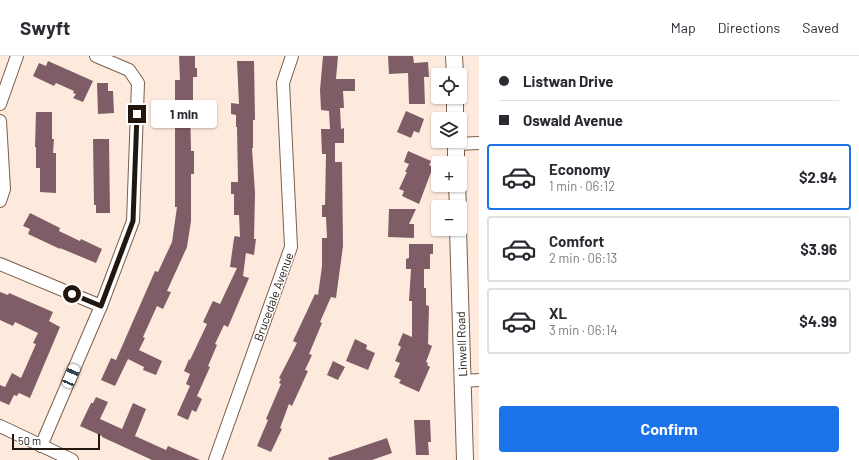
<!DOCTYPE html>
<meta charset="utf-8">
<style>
:root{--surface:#fff;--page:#f2f2f3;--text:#2b2b33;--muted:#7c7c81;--line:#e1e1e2;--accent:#1a73e8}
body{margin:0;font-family:Barlow,sans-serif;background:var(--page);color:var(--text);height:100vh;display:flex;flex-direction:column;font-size:15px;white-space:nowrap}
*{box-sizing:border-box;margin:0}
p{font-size:13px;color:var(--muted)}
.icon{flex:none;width:22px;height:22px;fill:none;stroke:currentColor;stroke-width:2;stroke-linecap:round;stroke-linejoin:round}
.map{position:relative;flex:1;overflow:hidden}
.side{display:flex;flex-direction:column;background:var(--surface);width:380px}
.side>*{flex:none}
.top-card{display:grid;align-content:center;height:88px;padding:0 20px;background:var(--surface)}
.buttons{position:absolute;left:431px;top:12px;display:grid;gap:8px}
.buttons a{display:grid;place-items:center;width:36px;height:36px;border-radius:4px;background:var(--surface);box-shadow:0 1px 3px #0004;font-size:20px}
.scale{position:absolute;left:12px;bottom:10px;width:88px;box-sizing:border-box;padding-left:4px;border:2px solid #22170f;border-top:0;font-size:11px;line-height:14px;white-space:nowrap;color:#22170f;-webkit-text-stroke:3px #fff;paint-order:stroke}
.end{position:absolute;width:18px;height:18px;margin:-9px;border:5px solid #22170f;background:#fff;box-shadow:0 0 0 2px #fff}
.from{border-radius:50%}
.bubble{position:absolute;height:28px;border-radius:4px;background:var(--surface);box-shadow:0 1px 3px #0004;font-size:13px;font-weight:700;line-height:28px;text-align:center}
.car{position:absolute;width:12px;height:24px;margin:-12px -6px;border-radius:5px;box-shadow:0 0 3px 1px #0007;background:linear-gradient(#fff 24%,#345 0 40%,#fff 0 76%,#345 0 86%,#fff 0)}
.top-card b{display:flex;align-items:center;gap:14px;height:38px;font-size:15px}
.top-card b+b{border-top:1px solid var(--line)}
.top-card i{width:10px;height:10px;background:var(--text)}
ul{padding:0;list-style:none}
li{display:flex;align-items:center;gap:12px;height:66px;margin:0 8px 6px;padding:0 12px;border:2px solid var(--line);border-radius:4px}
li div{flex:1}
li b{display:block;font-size:15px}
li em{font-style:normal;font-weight:700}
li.on{border-color:var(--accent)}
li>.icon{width:36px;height:36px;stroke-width:1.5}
.action{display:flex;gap:8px;margin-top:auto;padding:8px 20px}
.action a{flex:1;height:46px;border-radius:4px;background:var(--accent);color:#fff;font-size:16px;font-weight:700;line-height:46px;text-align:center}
header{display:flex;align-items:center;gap:24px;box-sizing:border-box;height:56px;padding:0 20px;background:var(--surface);border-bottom:1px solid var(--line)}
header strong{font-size:19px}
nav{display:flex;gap:22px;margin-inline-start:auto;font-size:14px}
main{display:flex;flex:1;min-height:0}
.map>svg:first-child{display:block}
.building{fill:#7f5d67}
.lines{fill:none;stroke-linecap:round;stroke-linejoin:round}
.street-casing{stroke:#7b5f4c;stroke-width:14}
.secondary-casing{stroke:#7b5f4c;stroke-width:18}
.street{stroke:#fff;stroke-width:12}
.secondary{stroke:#fff;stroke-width:16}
.route{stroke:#22170f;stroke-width:5}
.labels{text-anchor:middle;stroke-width:3;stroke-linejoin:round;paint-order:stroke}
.street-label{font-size:12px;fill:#22170f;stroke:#fff}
</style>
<header>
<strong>Swyft</strong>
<nav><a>Map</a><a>Directions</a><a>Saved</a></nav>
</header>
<main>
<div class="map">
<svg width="479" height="404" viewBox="0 0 479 404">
<rect width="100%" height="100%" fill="#feeadd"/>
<!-- building -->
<g class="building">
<path d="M179,0H195V12H197V21H193V47H190L191,95H194V118H191V165L187,191L167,235L171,236L163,253L157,250L143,281L145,282L139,294L162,305L156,319L143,314L144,311L128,303L115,330L101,324L111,302L116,304L155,215L158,216L172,186L177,151H175V24H180Z"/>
<path d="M323,0H338L336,23H355V35H343L344,52H340L341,73L344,72V87H335V106H342L343,190L336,242L331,241L320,266L322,267L309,298L312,299L305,314L308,315L292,350L289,348L280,372L282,373L271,396L257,390L268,364L266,363L281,328L279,327L281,323L279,322L297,287L293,285L315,238L318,239L322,210V182H327L326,161H322V149H325L326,98H322L321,73H330L329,55L321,54L320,34Z"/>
<path d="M388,0H413L414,7L428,6L429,21H424L425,48H409L408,17L389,18Z"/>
<path d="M48,5L93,25L83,46L73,42L76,38L73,37L74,35L56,27L54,30L33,20L39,7L46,10Z"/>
<path d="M237,5H254L255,64H253V92H252L255,137L254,183H256L254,199L246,197L243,220L249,222L228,271L224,269L215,288L217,289L208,310L210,311L197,340L202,343L196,356L192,354L188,364L177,359L190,330L186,328L190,318L184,315L189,303L190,304L207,268L203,266L211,249L213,245L220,248L237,212L230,211L234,182L235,180L240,181L239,159H234V138H231V126H238L237,71H236V59L231,58V47L239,48Z"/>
<path d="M97,27H108V35H113L114,57L98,58Z"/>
<path d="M406,55L424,63L419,77L414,75L411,82L397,76Z"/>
<path d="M36,56H52V83H54L53,97H56V137L40,136V112H36V91H35Z"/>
<path d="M93,83H109L110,157H96V149H94Z"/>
<path d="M408,95L431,105L429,109L433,111L419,148L402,140L404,135L399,133L407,116H405L409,108L404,106Z"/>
<path d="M389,153H416L409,168H414V182L388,181Z"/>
<path d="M30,157L60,172L59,175L80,185L81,183L102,193L96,207L60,192V193L28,178L30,173L23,170Z"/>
<path d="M409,188H433V198H430V213H424V232H426V249L429,250L428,288L432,290L426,306L428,307L427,309L430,311L419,336L399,327L401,324L394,321L400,307L395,305L401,291L398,289L403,277L412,281V245H409L411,213H406V203L409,202Z"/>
<path d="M0,236L8,239L9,237L53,256L49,265L60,271L30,342L19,337L17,340L14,339L9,349L0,345V329L5,331L12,317L21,322L36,288L33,287L38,277L15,266L13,270L0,264Z"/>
<path d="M355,283L367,289L366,293L375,297L368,314L346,305Z"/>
<path d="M333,305L345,311L338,324L327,319Z"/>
<path d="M96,341L108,346L100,363L122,373L133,347L146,353L135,380L166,394L168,390L200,404H152L102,381V380L80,370L91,347H93Z"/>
<path d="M414,364H430L431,386H428L429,399H416Z"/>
<path d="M387,382L392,397L372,404H329L328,402Z"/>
</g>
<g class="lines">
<!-- street casing -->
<g class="street-casing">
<g id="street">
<path d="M0,48L17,0"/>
<path d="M0,65L4,133L0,145"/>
<path d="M456,88L479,87"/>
<path d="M0,208L101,250"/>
<path d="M463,325L479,324"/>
<path d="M0,370L72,404"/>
<path d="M41,390L101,250L133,165L138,27L129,14L96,0"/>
<path d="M215,404L291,191L283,27L292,0"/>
</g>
</g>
<!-- secondary casing -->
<g class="secondary-casing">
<g id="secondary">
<path d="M454,0L455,19"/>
<path d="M455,41V63"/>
<path d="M456,85V107"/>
<path d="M457,129L458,151"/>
<path d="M458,173L465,404"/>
</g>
</g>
<!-- street -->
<use href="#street" class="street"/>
<!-- secondary -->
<use href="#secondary" class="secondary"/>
</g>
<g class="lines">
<!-- route -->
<path class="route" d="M72,238L101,250L133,165L137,58"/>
</g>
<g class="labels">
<!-- street labels -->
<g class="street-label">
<text transform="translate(274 241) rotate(-70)" y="4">Brucedale Avenue</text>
<text transform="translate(462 288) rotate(-92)" y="4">Linwell Road</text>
</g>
</g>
</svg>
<div class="buttons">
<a><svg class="icon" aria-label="locate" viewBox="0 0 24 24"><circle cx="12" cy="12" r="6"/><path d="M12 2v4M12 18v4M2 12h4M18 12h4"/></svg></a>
<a><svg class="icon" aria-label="layers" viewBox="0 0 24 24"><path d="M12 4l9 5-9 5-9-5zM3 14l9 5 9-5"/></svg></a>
<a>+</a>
<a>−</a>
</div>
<div class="scale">50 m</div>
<i class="end from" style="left:72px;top:238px"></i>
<i class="end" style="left:137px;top:58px"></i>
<div class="bubble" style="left:151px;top:44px;width:66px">1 min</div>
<i class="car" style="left:71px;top:320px;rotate:23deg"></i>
</div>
<section class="side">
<div class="top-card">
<b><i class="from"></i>Listwan Drive</b>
<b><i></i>Oswald Avenue</b>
</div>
<ul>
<li class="on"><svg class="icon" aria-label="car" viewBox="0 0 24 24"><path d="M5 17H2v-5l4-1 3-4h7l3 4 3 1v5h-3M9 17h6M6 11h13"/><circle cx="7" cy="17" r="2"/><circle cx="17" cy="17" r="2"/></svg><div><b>Economy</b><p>1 min · 06:12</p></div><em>$2.94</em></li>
<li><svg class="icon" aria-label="car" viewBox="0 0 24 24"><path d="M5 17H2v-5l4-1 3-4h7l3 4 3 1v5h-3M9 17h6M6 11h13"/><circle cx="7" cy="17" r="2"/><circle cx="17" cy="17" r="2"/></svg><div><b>Comfort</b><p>2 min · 06:13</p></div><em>$3.96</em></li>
<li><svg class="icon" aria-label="car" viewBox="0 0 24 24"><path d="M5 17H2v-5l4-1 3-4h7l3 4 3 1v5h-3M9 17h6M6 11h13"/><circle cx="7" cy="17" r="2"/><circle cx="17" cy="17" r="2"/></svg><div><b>XL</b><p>3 min · 06:14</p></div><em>$4.99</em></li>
</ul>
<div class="action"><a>Confirm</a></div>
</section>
</main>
